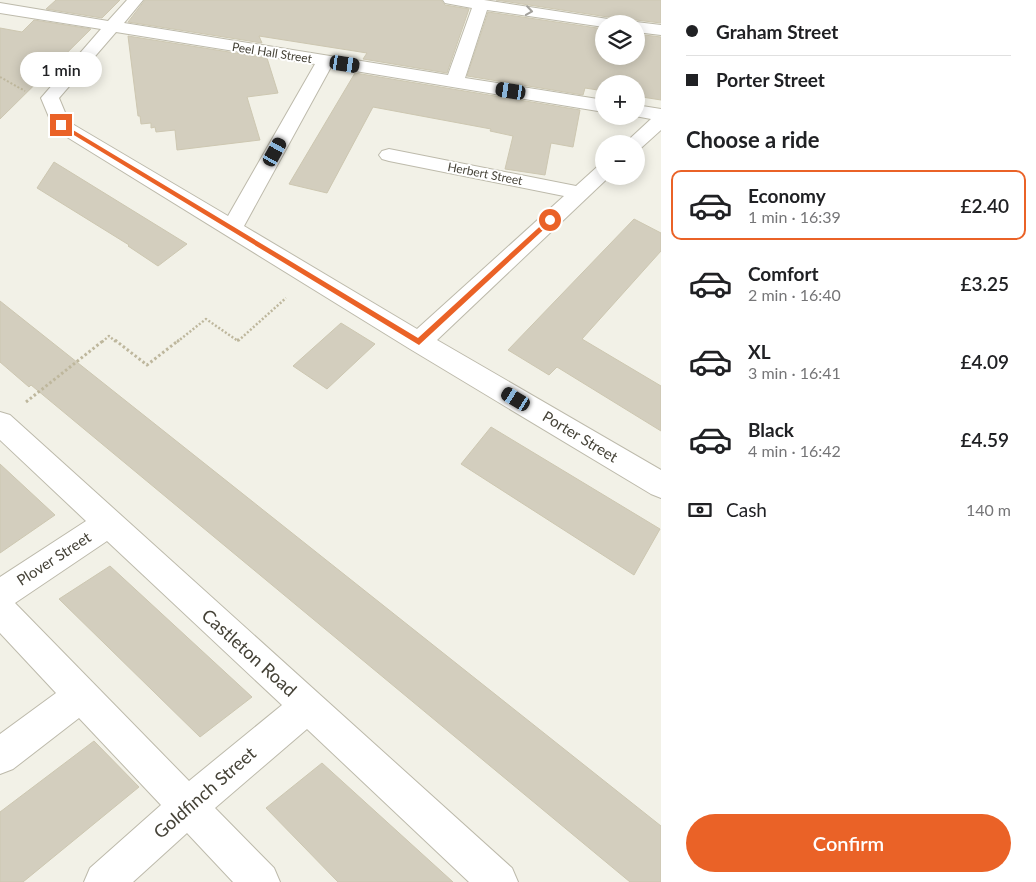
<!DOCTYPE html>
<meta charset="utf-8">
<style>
:root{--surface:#fff;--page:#f2f2f2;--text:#202124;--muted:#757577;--line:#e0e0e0;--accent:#ea6227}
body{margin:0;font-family:Lato,sans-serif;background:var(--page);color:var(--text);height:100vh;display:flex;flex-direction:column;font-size:19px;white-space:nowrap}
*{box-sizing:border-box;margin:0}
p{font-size:16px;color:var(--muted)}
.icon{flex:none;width:28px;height:28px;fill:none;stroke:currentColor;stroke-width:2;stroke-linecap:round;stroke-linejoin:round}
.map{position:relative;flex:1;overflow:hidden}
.drawer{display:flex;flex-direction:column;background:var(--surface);width:375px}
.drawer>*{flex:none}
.banner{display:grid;align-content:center;height:110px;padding:0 25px;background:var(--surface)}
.buttons{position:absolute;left:595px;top:15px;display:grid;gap:10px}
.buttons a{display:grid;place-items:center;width:50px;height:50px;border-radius:50%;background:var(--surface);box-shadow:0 2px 12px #0003;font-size:25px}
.end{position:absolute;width:22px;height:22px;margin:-11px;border:6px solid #ea6227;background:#fff;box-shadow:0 0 0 2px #fff}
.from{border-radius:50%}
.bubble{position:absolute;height:35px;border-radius:18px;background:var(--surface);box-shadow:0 2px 12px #0003;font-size:16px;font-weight:600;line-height:35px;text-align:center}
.car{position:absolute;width:15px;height:30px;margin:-15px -8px;border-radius:6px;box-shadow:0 0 4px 1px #0007;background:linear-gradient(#222 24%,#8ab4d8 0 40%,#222 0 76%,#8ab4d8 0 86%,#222 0)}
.banner b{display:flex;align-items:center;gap:18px;height:48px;font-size:19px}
.banner b+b{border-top:1px solid var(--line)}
.banner i{width:12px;height:12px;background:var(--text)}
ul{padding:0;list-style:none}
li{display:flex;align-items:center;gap:15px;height:70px;margin:0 10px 8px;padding:0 15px;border:2px solid transparent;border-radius:10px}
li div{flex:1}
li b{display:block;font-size:19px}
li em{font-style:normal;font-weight:600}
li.active{border-color:var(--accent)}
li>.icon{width:45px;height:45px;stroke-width:1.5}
h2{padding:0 25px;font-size:22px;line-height:60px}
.pay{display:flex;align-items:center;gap:12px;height:55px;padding:0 25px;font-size:19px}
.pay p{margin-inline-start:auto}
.button{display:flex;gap:10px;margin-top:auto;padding:10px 25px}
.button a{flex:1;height:58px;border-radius:30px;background:var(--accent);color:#fff;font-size:20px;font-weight:600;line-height:58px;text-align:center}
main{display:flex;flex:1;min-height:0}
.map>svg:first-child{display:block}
.building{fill:#d3cebe;stroke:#cdc7b1}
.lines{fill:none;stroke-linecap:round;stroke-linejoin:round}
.minor-casing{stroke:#bdbaab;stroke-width:2}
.path-far2{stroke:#beb79d;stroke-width:2;stroke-dasharray:2 2;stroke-linecap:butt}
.path-far1{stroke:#beb79d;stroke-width:2.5;stroke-dasharray:2 2;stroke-linecap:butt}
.path{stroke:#beb79d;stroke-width:3;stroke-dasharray:2.5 2.5;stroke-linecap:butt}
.minor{fill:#fff;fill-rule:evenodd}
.oneway{stroke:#a2a09b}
.route{fill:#ea6227}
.labels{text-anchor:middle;stroke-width:4;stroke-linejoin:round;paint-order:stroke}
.far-street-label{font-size:12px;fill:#454237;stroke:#fff}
.street-label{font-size:15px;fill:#454237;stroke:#fff}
.near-street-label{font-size:18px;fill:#454237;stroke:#fff}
</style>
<main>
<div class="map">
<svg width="661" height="882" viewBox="0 0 661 882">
<rect width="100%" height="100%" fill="#f2f1e7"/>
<!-- building -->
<g class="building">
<path d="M56,0H120L102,18L46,9Z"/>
<path d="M145,0H441L445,5L469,9L447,73L363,59L367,53L259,36L262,43L128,22Z"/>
<path d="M496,0H661V23L636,20L625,24L621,19Z"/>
<path d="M488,12L604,29V56H636V34L661,37V100L636,96V84H604V91L585,88L583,95L467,76Z"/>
<path d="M34,20L91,29L0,119V28L22,32Z"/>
<path d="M128,36L267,58L278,93L247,97L260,140L177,150L175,130L156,132L155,127L151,128V123L141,124L140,116H138Z"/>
<path d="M355,73L580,110L573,147L551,143L545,175L505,169L513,136L490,131L491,129L373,107L327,193L289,184Z"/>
<path d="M54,162L187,244L158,266L128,246L129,245L37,188Z"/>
<path d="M634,219L661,233V251L582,339L661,386V431L557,367L549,375L508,350Z"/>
<path d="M0,301L661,826V882H630L31,385L29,387L0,362Z"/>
<path d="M341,323L375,344L327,389L293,366Z"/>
<path d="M491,427L660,529L634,575L461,464Z"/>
<path d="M0,464L55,515L0,553Z"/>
<path d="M110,566L252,697L200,737L59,599Z"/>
<path d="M94,741L139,787L23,882H0V812Z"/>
<path d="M322,763L453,882H338L266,808Z"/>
</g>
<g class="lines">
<!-- minor casing -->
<g class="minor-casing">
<g id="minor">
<path d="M127,0H143L124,23L448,75L472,8L445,3L443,0H484L621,21L623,24H604V27L487,10L465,78L604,100V112L331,67L244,226L417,329L564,196L389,161L382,159L379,155L382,151L389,149L576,186L597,167L604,165V176H610L437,340L661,470V498L651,494L410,349L54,129L41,98L101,29L0,13V3L108,21ZM116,32L315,64L228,216L69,122L59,98Z"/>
<path d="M636,22L661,25V35L636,32V24H630Z"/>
<path d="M636,105L661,109V130L641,148L636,149V144H624L651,119L635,116H636Z"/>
<path d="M0,412L10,415L512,868L518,882H469L307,729L215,808L274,868L280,882H233L187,833L133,882H84L90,868L161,805L79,718L13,769L0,774V734L56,693L0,633V577L86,521L0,440ZM107,541L282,705L189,781L15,603Z"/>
</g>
</g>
<!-- path-far2 -->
<path class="path-far2" d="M0,77L25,91"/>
<!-- path-far1 -->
<g class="path-far1">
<path d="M102,342L109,336L116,342"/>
<path d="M177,342L206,319L238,341L286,298"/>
</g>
<!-- path -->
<g class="path">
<path d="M115,340L147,365L179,340"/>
<path d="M237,340H239"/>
<path d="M26,402L104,340"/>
</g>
<!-- minor -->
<use href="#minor" class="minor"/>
</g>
<!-- one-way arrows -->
<defs><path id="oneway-chevron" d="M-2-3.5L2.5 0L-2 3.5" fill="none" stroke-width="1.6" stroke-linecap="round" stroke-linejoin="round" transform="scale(1.25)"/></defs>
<use class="oneway" href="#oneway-chevron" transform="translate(529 11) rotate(8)"/>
<!-- route -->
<path class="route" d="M59,124H63L418,338L548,219L554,220L419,345L59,126Z"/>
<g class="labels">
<!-- far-street labels -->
<g class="far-street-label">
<text transform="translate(272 53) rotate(9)" y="4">Peel Hall Street</text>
<text transform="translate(485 174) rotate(11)" y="4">Herbert Street</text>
</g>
<!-- street labels -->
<g class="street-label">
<text transform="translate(580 437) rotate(31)" y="5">Porter Street</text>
<text transform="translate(54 559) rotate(-33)" y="5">Plover Street</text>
</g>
<!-- near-street labels -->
<g class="near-street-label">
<text transform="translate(249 653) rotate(42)" y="6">Castleton Road</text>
<text transform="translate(205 793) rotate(-41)" y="6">Goldfinch Street</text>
</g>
</g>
</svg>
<div class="buttons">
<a><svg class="icon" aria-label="layers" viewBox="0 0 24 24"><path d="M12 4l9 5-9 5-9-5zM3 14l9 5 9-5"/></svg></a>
<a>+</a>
<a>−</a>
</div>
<i class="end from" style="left:550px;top:220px"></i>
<i class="end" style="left:61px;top:125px"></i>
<div class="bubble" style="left:20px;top:52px;width:82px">1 min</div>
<i class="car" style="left:345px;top:64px;rotate:99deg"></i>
<i class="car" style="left:511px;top:91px;rotate:279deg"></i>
<i class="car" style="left:275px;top:152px;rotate:29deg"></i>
<i class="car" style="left:516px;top:399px;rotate:301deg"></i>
</div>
<section class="drawer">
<div class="banner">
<b><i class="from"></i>Graham Street</b>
<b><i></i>Porter Street</b>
</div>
<h2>Choose a ride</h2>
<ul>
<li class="active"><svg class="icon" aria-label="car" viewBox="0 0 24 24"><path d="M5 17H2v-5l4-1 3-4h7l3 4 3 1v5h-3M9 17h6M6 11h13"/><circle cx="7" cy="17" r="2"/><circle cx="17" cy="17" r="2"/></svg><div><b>Economy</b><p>1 min · 16:39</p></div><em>£2.40</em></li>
<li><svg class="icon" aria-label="car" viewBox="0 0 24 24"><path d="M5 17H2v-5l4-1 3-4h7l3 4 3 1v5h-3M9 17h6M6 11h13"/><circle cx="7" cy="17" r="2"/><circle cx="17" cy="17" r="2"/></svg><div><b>Comfort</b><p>2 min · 16:40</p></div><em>£3.25</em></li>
<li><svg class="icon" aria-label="car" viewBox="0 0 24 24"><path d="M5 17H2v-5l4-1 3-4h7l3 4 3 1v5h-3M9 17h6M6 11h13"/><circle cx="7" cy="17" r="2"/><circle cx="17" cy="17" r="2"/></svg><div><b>XL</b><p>3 min · 16:41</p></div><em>£4.09</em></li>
<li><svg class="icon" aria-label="car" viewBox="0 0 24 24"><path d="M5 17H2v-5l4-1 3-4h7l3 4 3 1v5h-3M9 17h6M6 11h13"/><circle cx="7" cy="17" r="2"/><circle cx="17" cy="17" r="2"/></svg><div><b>Black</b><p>4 min · 16:42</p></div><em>£4.59</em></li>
</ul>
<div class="pay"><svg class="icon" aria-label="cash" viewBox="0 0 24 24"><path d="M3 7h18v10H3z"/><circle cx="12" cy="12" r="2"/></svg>Cash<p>140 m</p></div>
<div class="button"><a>Confirm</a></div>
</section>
</main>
